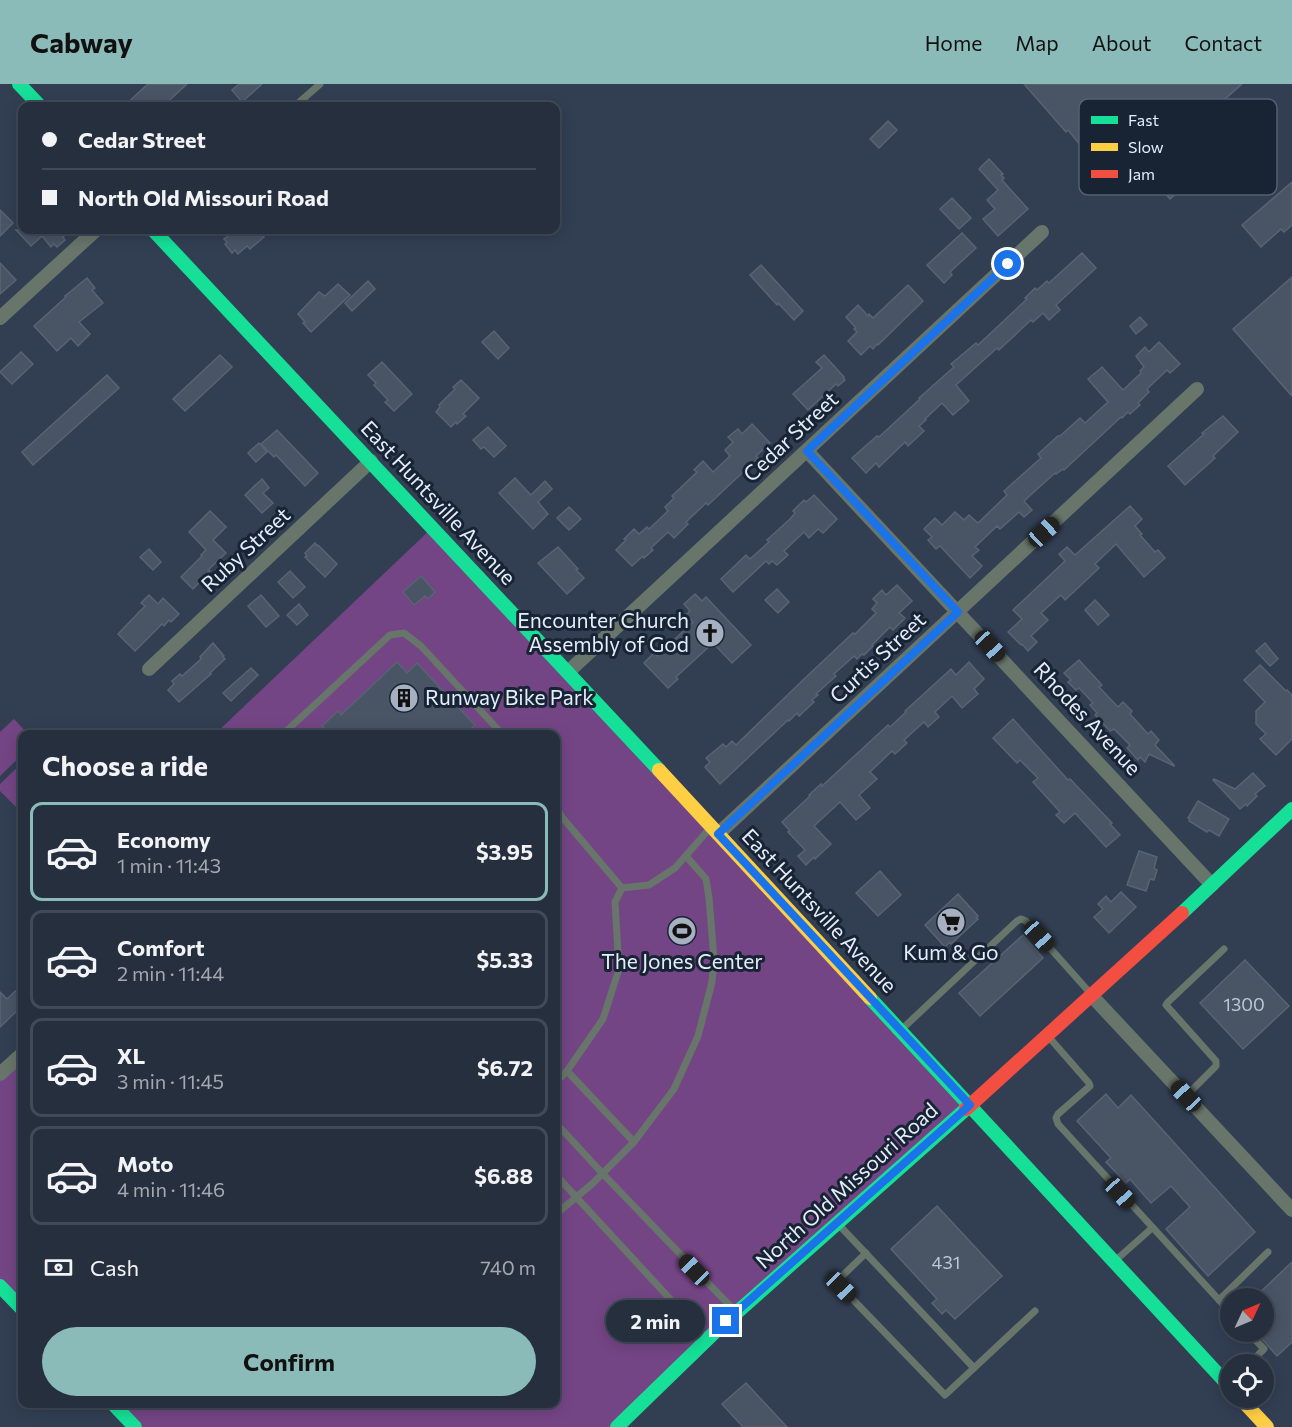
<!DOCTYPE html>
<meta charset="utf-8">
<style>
:root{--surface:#262f3e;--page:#2e3745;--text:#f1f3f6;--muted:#a4a9b0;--line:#424a58;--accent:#8bbbb9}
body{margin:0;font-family:Commissioner,sans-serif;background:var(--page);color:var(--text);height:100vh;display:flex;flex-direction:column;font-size:22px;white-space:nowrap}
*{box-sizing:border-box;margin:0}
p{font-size:20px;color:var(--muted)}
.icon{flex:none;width:33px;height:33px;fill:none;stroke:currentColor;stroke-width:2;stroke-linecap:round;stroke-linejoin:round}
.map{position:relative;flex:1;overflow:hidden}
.drawer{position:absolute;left:18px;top:646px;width:542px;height:678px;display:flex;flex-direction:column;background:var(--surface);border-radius:12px;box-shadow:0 3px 15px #0003,0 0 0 2px var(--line)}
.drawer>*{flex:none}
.hud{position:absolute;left:18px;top:18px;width:542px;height:132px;border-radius:12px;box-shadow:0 3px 15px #0003,0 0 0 2px var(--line);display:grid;align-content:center;height:132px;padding:0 24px;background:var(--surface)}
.needle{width:39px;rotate:46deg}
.fabs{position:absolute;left:1220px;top:1204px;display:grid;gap:12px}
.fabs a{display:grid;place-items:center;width:54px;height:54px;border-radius:50%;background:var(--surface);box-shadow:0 3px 15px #0003,0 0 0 2px var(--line);font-size:30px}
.end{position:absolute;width:27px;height:27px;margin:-14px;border:8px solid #1a73e8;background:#fff;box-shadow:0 0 0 3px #fff}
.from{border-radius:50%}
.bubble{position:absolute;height:42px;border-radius:21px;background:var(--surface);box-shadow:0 3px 15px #0003,0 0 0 2px var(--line);font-size:20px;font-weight:700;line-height:42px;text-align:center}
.car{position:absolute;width:18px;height:36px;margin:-18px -9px;border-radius:8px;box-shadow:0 0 4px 2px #0007;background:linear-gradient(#222 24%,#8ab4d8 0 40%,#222 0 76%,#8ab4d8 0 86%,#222 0)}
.hud b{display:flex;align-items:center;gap:21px;height:57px;font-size:22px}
.hud b+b{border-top:2px solid var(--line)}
.hud i{width:15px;height:15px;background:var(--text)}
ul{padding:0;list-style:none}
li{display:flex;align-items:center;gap:18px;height:99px;margin:0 12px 9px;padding:0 12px;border:3px solid var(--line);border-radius:12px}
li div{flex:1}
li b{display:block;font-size:22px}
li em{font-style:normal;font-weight:700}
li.current{border-color:var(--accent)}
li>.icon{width:54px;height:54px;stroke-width:1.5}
h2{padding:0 24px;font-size:27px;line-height:72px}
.pay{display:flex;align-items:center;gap:15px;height:66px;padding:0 24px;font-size:22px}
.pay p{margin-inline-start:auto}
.action{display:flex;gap:12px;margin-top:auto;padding:12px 24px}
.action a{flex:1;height:69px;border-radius:36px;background:var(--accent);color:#111;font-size:24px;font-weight:700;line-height:69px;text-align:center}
header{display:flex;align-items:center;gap:36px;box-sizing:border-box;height:84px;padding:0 30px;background:var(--accent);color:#111}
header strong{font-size:28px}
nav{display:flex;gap:33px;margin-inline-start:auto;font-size:21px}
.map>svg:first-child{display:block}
.green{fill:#744585}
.building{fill:#495465;stroke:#586374;stroke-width:1.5}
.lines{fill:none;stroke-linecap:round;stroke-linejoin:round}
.lane{stroke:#68756a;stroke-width:7}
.street{stroke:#68756a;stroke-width:14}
.fast{stroke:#16e098;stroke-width:14}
.slow{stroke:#ffcf43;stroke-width:14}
.jam{stroke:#f24e42;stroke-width:14}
.route{stroke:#1a73e8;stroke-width:8}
.labels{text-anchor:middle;stroke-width:6;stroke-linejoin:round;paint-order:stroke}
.number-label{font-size:18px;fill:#bdc7d6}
.street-label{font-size:21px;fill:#e4edfb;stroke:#182334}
.poi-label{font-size:21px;fill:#e4edfb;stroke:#182334}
.key{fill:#182334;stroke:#556070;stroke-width:1.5}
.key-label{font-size:16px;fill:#e4edfb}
</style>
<header>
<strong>Cabway</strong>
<nav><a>Home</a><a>Map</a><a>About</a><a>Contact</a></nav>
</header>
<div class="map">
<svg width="1292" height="1343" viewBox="0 0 1292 1343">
<rect width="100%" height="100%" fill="#323f53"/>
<!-- green -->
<g class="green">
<path d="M432,444L970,1021L617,1343H135L113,1320H555V651H214Z"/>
<path d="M14,635L29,651H22V671L0,692V648Z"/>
<path d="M22,679V723L19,726L0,707V700Z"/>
<path d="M22,970V1225L0,1202V990Z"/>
</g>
<!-- building -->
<g class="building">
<path d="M148,0H187L163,22H124Z"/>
<path d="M239,0H262L242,18L232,6Z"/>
<path d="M1024,0H1242L1174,60L1199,89L1170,115L1145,86L1119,109L1080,64L1082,63L1068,46L1066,48Z"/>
<path d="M888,37L897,46L879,64L870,55Z"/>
<path d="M989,75L1003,90L1001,91L1004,94L1002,96L1028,125L998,152L983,135L995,125L987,116L998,106L979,85Z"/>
<path d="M1292,98V141L1284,148L1281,145L1261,163L1242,141Z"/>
<path d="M952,114L971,134L959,145L940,125Z"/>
<path d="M0,126L13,139L0,152Z"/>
<path d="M16,146H70L63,153L65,156L57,163L54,160L51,163L42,152L31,162Z"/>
<path d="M235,146H257L264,153L250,165L247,162L238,170L235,166L232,169L225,160L227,158L224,155Z"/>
<path d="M962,149L976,164L950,188L952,191L944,199L927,181Z"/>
<path d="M1082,169L1096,184L1056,221L1060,226L1049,236L1043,229L1033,238L1031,236L999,266L997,264L956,301L969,317L953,331L942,319L925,335L926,336L919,342L924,347L908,362L905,358L879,383L876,379L866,389L852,374L877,352L879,353L920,315L919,314L954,283L951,280L976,259L978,261L1027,215L1025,214L1035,204L1037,206L1047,197L1049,199Z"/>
<path d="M0,179L16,196L0,210Z"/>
<path d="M761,181L803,227L794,236L778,219L777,221L750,191Z"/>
<path d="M1292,193V312L1233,245Z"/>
<path d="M87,194L95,204L92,206L103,219L79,238L90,250L78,262L71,254L57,267L34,242L66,213L65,212Z"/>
<path d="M368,197L375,205L352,227L345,219Z"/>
<path d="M338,200L350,211L311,248L303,239L305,238L298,230L319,208L325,212Z"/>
<path d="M908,201L923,217L878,261L877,260L873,265L870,262L861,271L848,257L857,248L854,245L856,244L846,233L858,221L868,232L869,230L873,234Z"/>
<path d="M1140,233L1147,241L1136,250L1130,242Z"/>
<path d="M494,247L509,264L498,275L482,258Z"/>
<path d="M1159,258L1180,280L1170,289L1167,286L1147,305L1149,308L1138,319L1140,321L1130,330L1128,328L1122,334L1121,333L1064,386L1063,385L1056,390L1055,389L1024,417L1032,426L1024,433L1019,428L1000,445L997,442L975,463L979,466L972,472L982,482L970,494L940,462L936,465L928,456L932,453L924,445L935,434L942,441L955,428L964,436L969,431L978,439L1007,411L1004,407L1041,374L1038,370L1058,352H1060L1080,334L1085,339L1108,318L1088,295L1102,283L1123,306L1141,289L1140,287L1144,283L1136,272L1145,263L1149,268Z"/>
<path d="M21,268L33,280L12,300L0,288Z"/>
<path d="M220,271L232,283L185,327L173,315Z"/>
<path d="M824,271L844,293L843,294L845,296L838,302L836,300L808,326L793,310L822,284L816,278Z"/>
<path d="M382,278L412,310L394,327L385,318L388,316L374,301L376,299L368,291Z"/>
<path d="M107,291L119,304L33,381L22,368Z"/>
<path d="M461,296L479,314L463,330L466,332L457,340L456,338L451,343L436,328L440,323L439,321L455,305L453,303Z"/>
<path d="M1223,332L1238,348L1213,372L1215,374L1185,401L1168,382L1204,350L1202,349Z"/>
<path d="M752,340L770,359L756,372L758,374L708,421L706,419L686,438L688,440L674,454L668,448L651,464L653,466L644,474L643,472L632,482L616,466L626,456L624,455L634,445L639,450L647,443L649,445L668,427L665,423L674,414L672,412L697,388L694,386L703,377L713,388L730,372L725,366L733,358L728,353L738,345L742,350Z"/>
<path d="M488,343L506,362L494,373L484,363L481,365L473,356Z"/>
<path d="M277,346L318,389L305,402L276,371L274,373L261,360Z"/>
<path d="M259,359L267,368L256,378L248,369Z"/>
<path d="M515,394L531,411L545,397L552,405L538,418L548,430L533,445L499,409Z"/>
<path d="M262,395L269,404L263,409L273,419L262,429L245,411Z"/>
<path d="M814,411L837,435L823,449L818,445L809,454L804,448L784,467L788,471L777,481L772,477L769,480L766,477L733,508L721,495L746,471L750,475L769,458L767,456L790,435L795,429L793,427L804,416L806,418Z"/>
<path d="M1130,422L1142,435L1135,442L1142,450L1140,451L1155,468L1158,466L1165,474L1144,493L1116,460L1095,480L1099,484L1079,503L1065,516L1061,511L1041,529L1048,536L1031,552L1037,558L1028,567L1022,560L1021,561L1008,548L1022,535L1013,526L1065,477L1059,470L1067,463L1075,471Z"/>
<path d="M569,423L581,435L569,446L557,434Z"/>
<path d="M210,427L226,443L213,456L226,469L208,486L210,487L193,505L181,493L202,472L201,471L206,466L189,448Z"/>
<path d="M315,459L317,462L318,461L337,480L325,493L305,473L307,472L305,469Z"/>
<path d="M558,463L578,485L576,486L584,494L567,510L538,479Z"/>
<path d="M149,465L161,478L153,486L140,473Z"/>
<path d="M290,487L305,503L293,514L278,498Z"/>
<path d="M421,492L435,508L428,515L425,512L414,521L403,508Z"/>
<path d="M897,501L912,517L899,529L905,534L893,546L890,543L872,561L873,562L864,571L862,570L857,575L854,572L834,590L836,592L816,610L818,611L812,616L814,618L799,632L797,629L789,637L788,636L720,700L705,683L710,678L706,674L723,660L726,663L732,657L736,661L803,596L853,549L855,550L876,529L872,525L877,519L873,515L882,506L886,511Z"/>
<path d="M777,505L789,518L778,529L765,516Z"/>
<path d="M695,510L702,517L706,513L751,561L732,579L713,559L676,593L678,595L668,604L644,579L654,569L657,572L693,538L686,531L690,527L684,520Z"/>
<path d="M149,511L158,520L163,514L179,530L171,538L169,536L164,542L162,540L135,567L118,550L145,522L141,519Z"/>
<path d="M261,511L279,532L266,543L248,522Z"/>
<path d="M1095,516L1109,531L1098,541L1085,526Z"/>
<path d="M299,520L308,531L297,541L287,531Z"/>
<path d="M213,559L224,572L223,573L225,575L210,589L211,590L179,618L168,606L174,600L172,597L180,590L182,592L201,575L200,573Z"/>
<path d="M1265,559L1278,575L1270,582L1256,567Z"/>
<path d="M1079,576L1102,601L1099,603L1118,623L1123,618L1132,627L1130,630L1148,650L1151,647L1159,656L1155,661L1174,681V682L1149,670L1145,678L1140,673L1138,676L1127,664L1130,661L1114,645L1110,647L1095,631L1097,629L1090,621L1093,619L1079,604L1076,606L1068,598L1071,596L1064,589Z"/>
<path d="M397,578L407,589L417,579L475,641L464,651H330L322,642L338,627L341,631Z"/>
<path d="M969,578L984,595L974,605L978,610L962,624L952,612L935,628L939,633L928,643L924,638L904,656L907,659L895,670L892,667L870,688L877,695L859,711L870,724L856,736L840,718L814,742L831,760L815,775L814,773L806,781L798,772L805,766L788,748L790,747L782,738L810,712L809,711L821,700L822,702L888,641L890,643L906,628L905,627L951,585L956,591Z"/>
<path d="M1260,581L1286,607L1287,606L1292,611V655L1276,671L1260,655L1266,650L1256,640V627L1265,618L1244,596Z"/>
<path d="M251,584L258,591L231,617L223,609Z"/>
<path d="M1013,635L1068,696L1070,695L1112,739L1110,740L1120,751L1106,763L1075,729L1064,739L1056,731L1060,728L1033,698L1038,694L1020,676L1017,679L993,654Z"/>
<path d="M1253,689L1265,702L1255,710L1257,712L1247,722L1246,720L1240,725L1213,696L1214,695L1235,705Z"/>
<path d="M1198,717L1229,735L1219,752L1209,746L1207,748L1189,737L1190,735L1188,734Z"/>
<path d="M1139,767L1157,773L1154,784L1157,786L1154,796L1150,795L1146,807L1127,801Z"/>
<path d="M880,787L901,811L878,832L856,809Z"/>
<path d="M1121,808L1136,823L1109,849L1094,833L1103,825L1098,820L1106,812L1111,818Z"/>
<path d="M958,810L978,832L976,834L978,835L951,860L950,858L945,863L925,841Z"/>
<path d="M1023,851L1043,874L980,932L959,909Z"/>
<path d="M1245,876L1289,922L1243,965L1200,919Z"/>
<path d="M22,901V922L0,943V908L7,915Z"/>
<path d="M1106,1010L1118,1024L1131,1011L1255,1148L1208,1192L1166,1145L1190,1123L1171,1102L1151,1119L1130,1095L1126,1099L1106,1078L1111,1074L1077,1037Z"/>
<path d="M937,1122L1002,1192L955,1235L946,1226L942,1230L932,1219L937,1215L891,1165Z"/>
<path d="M1292,1178V1258L1277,1272L1256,1248H1263V1215H1253Z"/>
<path d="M746,1299L787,1343H743L722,1320Z"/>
</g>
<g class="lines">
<!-- lane -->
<g class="lane">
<path d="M295,22L320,0"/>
<path d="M282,651L390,551L404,549L421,562L503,651"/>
<path d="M555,717L561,732L622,804L649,801L675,784L711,743"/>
<path d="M622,804L615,818L619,885L603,935L567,987L634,1058L674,1005L698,952L712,898L714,875L709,814L706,795L686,772"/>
<path d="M901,946L1017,837L1021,835L1026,837L1091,910"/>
<path d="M1047,951L1089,999L1090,1002L1058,1030L1056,1034L1058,1040L1230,1228"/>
<path d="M555,999L567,987"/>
<path d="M1186,1012L1216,982V977L1166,921L1168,918L1224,865"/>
<path d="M555,1038L603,1090L735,1227"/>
<path d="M555,1090L706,1254"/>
<path d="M555,1131L592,1100L634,1058"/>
<path d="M839,1141L974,1284L1035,1227"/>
<path d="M866,1169L836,1198L945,1311L974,1284"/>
<path d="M1116,1176L1152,1144"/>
<path d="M1219,1216L1268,1168"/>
<path d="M1248,1281L1264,1265L1248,1248"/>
</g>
<!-- street -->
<g class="street">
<path d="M0,234L96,146"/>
<path d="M807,367L1212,801"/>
<path d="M149,585L371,377"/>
<path d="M568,588L1042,148"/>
<path d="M718,750L1197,305"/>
<path d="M1091,911L1292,1126"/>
<path d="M0,990L22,970"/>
</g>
<!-- fast -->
<g class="fast">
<path d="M19,0L40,22"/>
<path d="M153,146L659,686"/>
<path d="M1182,829L1292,725"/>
<path d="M870,914L1230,1303"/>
<path d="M0,1202L22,1225"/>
<path d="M113,1320L135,1343"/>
<path d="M617,1343L717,1246L966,1025"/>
</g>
<!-- slow -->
<g class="slow">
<path d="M659,686L870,914"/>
<path d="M1240,1314L1267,1343"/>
</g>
<!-- jam -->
<path class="jam" d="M966,1025L1182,829"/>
</g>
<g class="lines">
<!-- route -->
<path class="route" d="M726,1237L970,1021L718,750L958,528L807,367L1008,180"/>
</g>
<!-- icons -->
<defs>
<g id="church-disc" transform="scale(1.5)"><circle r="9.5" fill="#a6b0c0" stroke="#182334"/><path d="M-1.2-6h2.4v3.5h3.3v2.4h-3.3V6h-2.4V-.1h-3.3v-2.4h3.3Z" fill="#111"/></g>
<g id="building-disc" transform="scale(1.5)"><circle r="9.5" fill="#a6b0c0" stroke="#182334"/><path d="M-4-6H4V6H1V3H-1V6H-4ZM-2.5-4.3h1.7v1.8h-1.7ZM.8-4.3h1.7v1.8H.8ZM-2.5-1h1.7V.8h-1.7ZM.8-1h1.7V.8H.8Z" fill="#111"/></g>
<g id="supermarket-disc" transform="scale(1.5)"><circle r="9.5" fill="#a6b0c0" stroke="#182334"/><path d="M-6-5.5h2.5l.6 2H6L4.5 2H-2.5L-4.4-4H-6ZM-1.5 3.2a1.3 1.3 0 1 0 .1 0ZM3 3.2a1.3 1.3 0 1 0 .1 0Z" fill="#111"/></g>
<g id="stadium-disc" transform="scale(1.5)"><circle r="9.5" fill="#a6b0c0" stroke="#182334"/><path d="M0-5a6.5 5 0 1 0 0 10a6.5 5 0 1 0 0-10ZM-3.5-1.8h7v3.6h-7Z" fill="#111"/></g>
</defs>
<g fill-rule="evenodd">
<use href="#church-disc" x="710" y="549"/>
<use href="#building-disc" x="404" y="614"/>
<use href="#supermarket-disc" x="951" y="838"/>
<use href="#stadium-disc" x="682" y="847"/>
</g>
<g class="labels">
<!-- number labels -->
<g class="number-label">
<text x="1244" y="927">1300</text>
<text x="946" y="1185">431</text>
</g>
<!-- street labels -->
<g class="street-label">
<text transform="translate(791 353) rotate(-43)" y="7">Cedar Street</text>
<text transform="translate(438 419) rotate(47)" y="7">East Huntsville Avenue</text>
<text transform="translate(246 466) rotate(-43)" y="7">Ruby Street</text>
<text transform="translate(878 574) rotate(-43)" y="7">Curtis Street</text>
<text transform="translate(1087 635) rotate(47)" y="7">Rhodes Avenue</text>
<text transform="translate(819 827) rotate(47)" y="7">East Huntsville Avenue</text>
<text transform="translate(847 1102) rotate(-42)" y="7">North Old Missouri Road</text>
</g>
<!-- poi labels -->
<g class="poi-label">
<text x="689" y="544" text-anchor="end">Encounter Church<tspan x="689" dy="24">Assembly of God</tspan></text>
<text x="425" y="621" text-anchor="start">Runway Bike Park</text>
<text x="951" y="876">Kum &amp; Go</text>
<text x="682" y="885">The Jones Center</text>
</g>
</g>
<!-- legend -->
<rect x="1079" y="15" width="198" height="96" rx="9" class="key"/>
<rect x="1091" y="32" width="27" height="8" fill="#16e098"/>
<rect x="1091" y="59" width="27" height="8" fill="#ffcf43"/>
<rect x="1091" y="86" width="27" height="8" fill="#f24e42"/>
<g class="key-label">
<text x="1128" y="42">Fast</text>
<text x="1128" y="69">Slow</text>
<text x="1128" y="96">Jam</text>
</g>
</svg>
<div class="fabs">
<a><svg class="needle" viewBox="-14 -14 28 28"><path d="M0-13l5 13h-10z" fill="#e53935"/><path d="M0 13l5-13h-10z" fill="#a4a9b0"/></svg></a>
<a><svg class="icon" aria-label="locate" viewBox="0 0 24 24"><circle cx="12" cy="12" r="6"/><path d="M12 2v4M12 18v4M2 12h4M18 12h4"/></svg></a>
</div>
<i class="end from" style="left:1008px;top:180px"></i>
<i class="end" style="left:726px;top:1237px"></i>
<div class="bubble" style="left:606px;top:1216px;width:99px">2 min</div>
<i class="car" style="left:1044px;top:448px;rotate:47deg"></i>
<i class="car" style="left:990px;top:562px;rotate:137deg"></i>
<i class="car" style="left:1039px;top:852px;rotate:138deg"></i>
<i class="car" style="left:1186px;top:1012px;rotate:317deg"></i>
<i class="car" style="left:1120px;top:1109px;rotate:138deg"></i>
<i class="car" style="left:694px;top:1186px;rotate:316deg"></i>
<i class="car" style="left:841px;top:1203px;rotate:136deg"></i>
<div class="hud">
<b><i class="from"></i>Cedar Street</b>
<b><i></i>North Old Missouri Road</b>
</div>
<section class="drawer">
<h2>Choose a ride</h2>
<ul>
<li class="current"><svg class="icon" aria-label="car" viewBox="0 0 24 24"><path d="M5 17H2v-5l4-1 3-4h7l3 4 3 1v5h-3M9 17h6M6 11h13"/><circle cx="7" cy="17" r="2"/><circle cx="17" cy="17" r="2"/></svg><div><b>Economy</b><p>1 min · 11:43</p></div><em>$3.95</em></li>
<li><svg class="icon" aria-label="car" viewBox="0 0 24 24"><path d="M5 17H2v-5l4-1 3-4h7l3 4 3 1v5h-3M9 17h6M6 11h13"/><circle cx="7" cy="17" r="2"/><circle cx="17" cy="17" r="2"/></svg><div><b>Comfort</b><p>2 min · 11:44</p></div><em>$5.33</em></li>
<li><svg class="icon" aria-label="car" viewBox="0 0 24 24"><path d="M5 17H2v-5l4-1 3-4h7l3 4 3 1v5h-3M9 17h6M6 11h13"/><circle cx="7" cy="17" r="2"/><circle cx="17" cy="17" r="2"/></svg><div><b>XL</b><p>3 min · 11:45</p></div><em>$6.72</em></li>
<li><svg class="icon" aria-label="car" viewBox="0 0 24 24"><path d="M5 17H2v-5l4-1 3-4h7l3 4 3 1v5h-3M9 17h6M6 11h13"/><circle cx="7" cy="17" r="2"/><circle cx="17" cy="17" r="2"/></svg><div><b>Moto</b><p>4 min · 11:46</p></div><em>$6.88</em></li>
</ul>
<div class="pay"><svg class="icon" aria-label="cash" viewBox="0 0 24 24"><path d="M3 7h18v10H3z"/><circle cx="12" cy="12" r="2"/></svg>Cash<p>740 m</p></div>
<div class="action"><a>Confirm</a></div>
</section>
</div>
